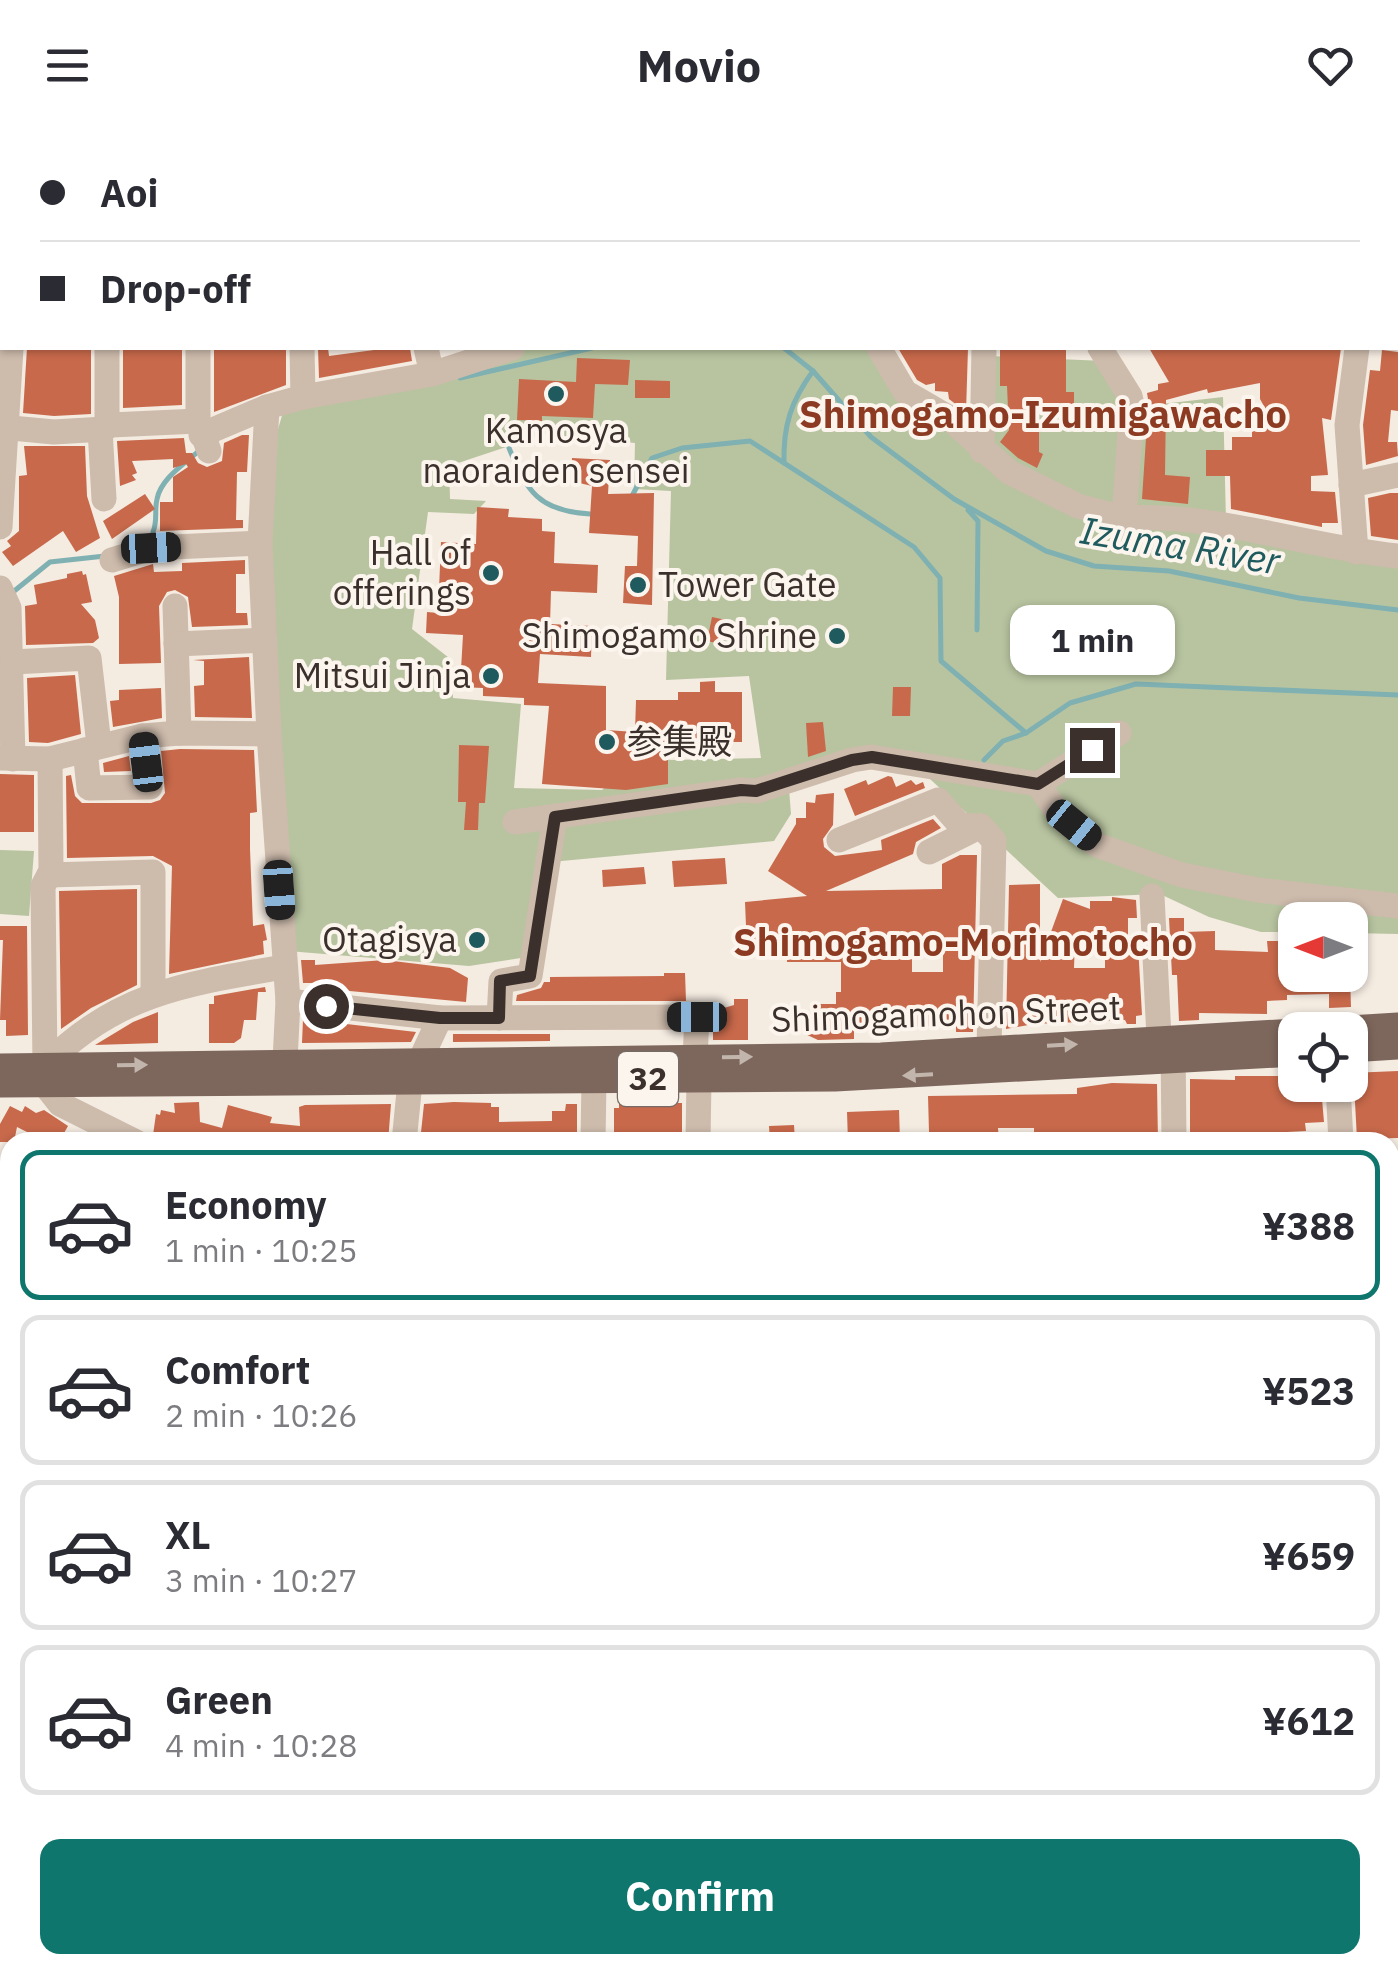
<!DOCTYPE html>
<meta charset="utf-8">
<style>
:root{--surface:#fff;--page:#f7f7f7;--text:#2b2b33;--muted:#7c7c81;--line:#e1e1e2;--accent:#0f766e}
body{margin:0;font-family:"IBM Plex Sans","Noto Sans JP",sans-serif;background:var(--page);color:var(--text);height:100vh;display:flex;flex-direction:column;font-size:38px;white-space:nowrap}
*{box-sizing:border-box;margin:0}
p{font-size:32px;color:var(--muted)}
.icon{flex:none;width:55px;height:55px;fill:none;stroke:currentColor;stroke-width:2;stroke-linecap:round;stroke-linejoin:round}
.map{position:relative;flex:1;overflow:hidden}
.drawer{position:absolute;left:0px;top:1002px;width:1400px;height:842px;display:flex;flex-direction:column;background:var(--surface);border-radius:30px 30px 0 0;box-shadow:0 2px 8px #0004}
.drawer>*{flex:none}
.guide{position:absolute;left:0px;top:0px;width:1400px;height:220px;box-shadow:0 2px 8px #0004;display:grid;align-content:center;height:220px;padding:0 40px;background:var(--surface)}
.needle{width:65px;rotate:270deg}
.tools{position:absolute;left:1278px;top:772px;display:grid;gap:20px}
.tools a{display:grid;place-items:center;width:90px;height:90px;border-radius:20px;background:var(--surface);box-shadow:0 2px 8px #0004;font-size:50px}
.end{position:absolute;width:45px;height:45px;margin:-22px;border:12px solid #3b302b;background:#fff;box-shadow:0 0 0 5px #fff}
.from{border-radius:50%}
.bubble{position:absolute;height:70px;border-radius:20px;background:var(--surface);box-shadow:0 2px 8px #0004;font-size:32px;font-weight:700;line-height:70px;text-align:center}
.car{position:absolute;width:30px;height:60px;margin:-30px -15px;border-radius:12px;box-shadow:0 0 8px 2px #0007;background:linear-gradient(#222 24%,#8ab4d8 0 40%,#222 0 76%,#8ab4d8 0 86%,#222 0)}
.guide b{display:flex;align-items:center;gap:35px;height:95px;font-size:38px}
.guide b+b{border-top:2px solid var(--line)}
.guide i{width:25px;height:25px;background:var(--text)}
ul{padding:18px 0 0;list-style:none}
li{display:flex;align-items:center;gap:30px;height:150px;margin:0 20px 15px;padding:0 20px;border:5px solid var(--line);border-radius:20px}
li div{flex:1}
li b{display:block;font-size:38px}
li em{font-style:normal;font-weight:700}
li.current{border-color:var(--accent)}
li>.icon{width:90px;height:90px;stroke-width:1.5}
.action{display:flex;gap:20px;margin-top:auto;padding:20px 40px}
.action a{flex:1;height:115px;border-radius:20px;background:var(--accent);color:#fff;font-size:40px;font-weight:700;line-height:115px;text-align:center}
header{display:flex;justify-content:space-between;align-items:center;height:130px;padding:0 40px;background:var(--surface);font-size:45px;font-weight:700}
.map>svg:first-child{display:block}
.green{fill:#b8c4a0;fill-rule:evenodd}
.water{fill:#7fb0b2}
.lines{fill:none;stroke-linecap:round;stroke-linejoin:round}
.stream{stroke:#7fb0b2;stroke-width:5}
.building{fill:#c8694b;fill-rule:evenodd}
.minor{stroke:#cdbbac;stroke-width:25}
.major{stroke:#7d675c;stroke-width:25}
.oneway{fill:#c2b5ac}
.route{stroke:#3b302b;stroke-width:12}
.poi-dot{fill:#1f5a5e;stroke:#fbf5ee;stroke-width:4}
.labels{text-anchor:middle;stroke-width:8;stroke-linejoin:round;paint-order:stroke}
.shield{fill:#fbf5ee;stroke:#756b66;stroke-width:2.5}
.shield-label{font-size:32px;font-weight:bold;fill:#3b302b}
.poi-label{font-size:35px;fill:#3b302b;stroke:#fbf5ee;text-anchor:end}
.street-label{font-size:35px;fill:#3b302b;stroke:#fbf5ee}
.neighbourhood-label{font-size:38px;font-weight:bold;fill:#8c3b22;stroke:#fbf5ee}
.water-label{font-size:38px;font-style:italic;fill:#1f5a5e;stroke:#fbf5ee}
</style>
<header><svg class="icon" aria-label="menu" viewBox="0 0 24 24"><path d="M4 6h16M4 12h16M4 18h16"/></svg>Movio<svg class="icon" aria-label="heart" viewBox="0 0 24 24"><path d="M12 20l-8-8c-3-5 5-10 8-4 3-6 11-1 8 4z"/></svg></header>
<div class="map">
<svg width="1398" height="1843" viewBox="0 0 1398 1843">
<rect width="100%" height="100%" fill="#f4ebe1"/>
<!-- green -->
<g class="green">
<path d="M531,218H865L965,315L1139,390L1398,435V804L1350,803V790H1295V802H1261L1209,787L1160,764L1058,768L930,649L889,636L859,638L789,659L791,684L774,711L551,732L540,825L469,836L288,821L267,336L284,279L450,246ZM545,304L635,313L634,359L671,361L666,550L749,546L761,628L671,630L646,622L602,660L514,658L521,574L453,568V531L412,499L428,382L474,384L486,371L450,369L449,336Z"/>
<path d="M990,226L1105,231L1127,268L1119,380L1102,379L987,318Z"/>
<path d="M1223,267L1226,392L1130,376L1135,277Z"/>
<path d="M0,720L34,721L29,786L0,784Z"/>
<path d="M1398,1795V1843H1307L1323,1835H1390V1799Z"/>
<path d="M873,1835H981L962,1843H856Z"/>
</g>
<!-- water -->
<g class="water">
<path d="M1398,1687V1764L1390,1768V1688Z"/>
<path d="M1143,1835H1270L1247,1843H1132Z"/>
</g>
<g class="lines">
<!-- stream -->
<g class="stream">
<path d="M784,218L813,241L871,307L954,369L1046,421L1094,436L1169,441L1299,468L1398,480"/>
<path d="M460,248L592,218"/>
<path d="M509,318C527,362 539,381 590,384"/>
<path d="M784,333C783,296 791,271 813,241"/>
<path d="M632,366L652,328L682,318L750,311L914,417L940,448L941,531L1026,603L1070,573L1136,554L1398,565"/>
<path d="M968,380L978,391L977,500"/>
<path d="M153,402C158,390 154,381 157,369C161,348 186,333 201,319"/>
<path d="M13,462L50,432L105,426"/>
<path d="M984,630L1003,611L1026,603"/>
</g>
</g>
<!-- building -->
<g class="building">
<path d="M27,218H91V284L54,286L23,283Z"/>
<path d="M123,218H182V275L123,278Z"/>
<path d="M214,218H286V255L214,282Z"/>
<path d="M318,218H328L329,226L374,220V218H410L412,231L319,248Z"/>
<path d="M898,218H968L966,282L949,269L948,262L935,261V253L926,255L917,250Z"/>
<path d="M1000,218H1066V262H1074V284L1039,283V322L1043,324L1037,338L1018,328L1000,312L1009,300L1007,256H1000Z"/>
<path d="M1149,218H1341L1331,290L1322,288L1328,345L1311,346V361L1335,362L1338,393H1322V397L1231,379L1230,346H1206V320H1232V307H1252V294H1274L1260,269V253L1208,263L1207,259L1166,270L1165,345L1190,347L1188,374L1142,369L1147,293H1152L1147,263L1158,260V254L1169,252Z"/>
<path d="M1382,220L1398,222V281L1391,280L1388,312H1397L1398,326L1366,335L1363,295L1370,240L1380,241Z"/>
<path d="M577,228L630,230L628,255L595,254L593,288L542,286V291L517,290L519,249L576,252Z"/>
<path d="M635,250L670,251V268H635Z"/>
<path d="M242,305H249L247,342H237L236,390H243V398L160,401V372H173V347L188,337L186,334L173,338V329L132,331L137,343L132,345L136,350L120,356L117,311L184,308L186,323H192L198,333L207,337L222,331L224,313Z"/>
<path d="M24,316H85L87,366L100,408L76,422L63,401L13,436L2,422L11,416L7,411L19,401V346L27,345Z"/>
<path d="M572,328L610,330L608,364L654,363L652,475L623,473L625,436H637L638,406L589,403L592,356L571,351Z"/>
<path d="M1390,363H1398V410L1371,406L1368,368Z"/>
<path d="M145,364L155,379L112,409L103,391Z"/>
<path d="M477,377L509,379L508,387L542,389V401L555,402L554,433L598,435L597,463L551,461L550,494L592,496L591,527L540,524L538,553L606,556V600L635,602L636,570H678V562H700V552L715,551V562H742V612H718V617H681V624H668V654L626,660L542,654L549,576L524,575V568L483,566V558L460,557L463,505L426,503L427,482L438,483L441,412L476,414Z"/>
<path d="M245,430V444H236V483H247L248,495L192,497L188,467L175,460L167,462L159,476L161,533L119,534V467L114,446L153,434L154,442L182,441V433Z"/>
<path d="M82,441L83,445L86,444L92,472L81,474L95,490L99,508L93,513L26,515L25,476L37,474L34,455L67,448V444Z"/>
<path d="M712,487L726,490L721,514L707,511Z"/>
<path d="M249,527L252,588L195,587L194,556L204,555V531L193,530Z"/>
<path d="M75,545L81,604L48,613L29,612L27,548Z"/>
<path d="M893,557H911L910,586H892Z"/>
<path d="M161,558L162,588L113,597L110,571L119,570V560Z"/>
<path d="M823,592L826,621L808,627L806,593Z"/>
<path d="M459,615L489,616L485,673H479L478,700H464L466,672H458Z"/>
<path d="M180,619L254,620L257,682L250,683V719L253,796L264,794L267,810L263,811L264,824L169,844L172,736L153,726L67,728L66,646L71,645L75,666L82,673H151L160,670L165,663L161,621Z"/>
<path d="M129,626L131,641L104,642L103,633Z"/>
<path d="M0,644L34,645V702H0Z"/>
<path d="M888,646L892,647L896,657L911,650L916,655L923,652L925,658L855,686L844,659L866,650L868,655Z"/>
<path d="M834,663L833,695L823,709L824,717L835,726L882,720L881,710L933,689L941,698L916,712L913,724L826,761L942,759V734L960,725H977L973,902H956V896L883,897V893H854V909L818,910L803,903V882H812V874H836V862H841V832H787V816L747,820L745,772L807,766L768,741L796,694V688H806V672L815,673L816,665ZM943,812V842H912V813Z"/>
<path d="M725,728L727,754L674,757L672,731Z"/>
<path d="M644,737L646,754L603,757L602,740Z"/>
<path d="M1040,754V832L1063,769L1090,779V771H1112V767L1136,770L1137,788H1128V815H1138L1142,885L1136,886V894H1127L1125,890L1034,894L1006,899L1009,755ZM1075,808H1105V838H1074Z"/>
<path d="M137,759V855L91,878L61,899L59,761Z"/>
<path d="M1169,788H1184V802L1215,801V820L1268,822L1267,811H1282V819H1295V845H1350L1351,877L1329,878V864L1287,865V870L1267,871V884L1199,883V890L1179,891L1177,845H1172Z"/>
<path d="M0,796H27L28,905L6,906V890H0L3,810H0Z"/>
<path d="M301,830H315V835L385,830L450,838L468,848L466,872L318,858V853H303Z"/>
<path d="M664,843H685L686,871H516L517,865L541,858L544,852H550V847L664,846Z"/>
<path d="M265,857L266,862H258L256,890H244L241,908L234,913H209V874H214V866Z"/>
<path d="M734,869H748V910H713V893H721L724,878L734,875Z"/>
<path d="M158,882V913L95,915L133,892Z"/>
<path d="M303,889L416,902L411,912L302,913Z"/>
<path d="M453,904H550V911L453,912Z"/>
<path d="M1398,941V1008L1357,1009L1354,954L1350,943Z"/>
<path d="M1235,946H1295V955H1316L1317,970L1322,969L1324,992L1305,993L1306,1001L1287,1002L1288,1012H1190V949L1235,950Z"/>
<path d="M1112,953L1157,954L1158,1012H1071L1069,1006L1034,1007V998H998L999,1012H937V1002H929L928,966L1077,964V958Z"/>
<path d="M199,972L200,992L222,998L228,975L272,987L270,993L300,996L299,977L305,975L391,974L388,1012H152L156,984L160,985L161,980L175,983L174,973Z"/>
<path d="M454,972L491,973V977H499V992L552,991V981H565L566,974H577V1012L447,1008V1012H420L424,974Z"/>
<path d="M619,973H682V1012H614V978H619Z"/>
<path d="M10,976L22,982L25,976L36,983L44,980L68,996L64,1003L33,1005L17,997L14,1012H0V994Z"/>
<path d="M899,980L900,1012H848L847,982Z"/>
<path d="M794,995L795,1012H770L769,996Z"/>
</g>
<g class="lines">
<!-- minor -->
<g class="minor">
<path d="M358,0L373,2"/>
<path d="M1109,0L1116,2"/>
<path d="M0,1L25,0"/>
<path d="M25,2L83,0"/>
<path d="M108,2V0"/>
<path d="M199,2V0"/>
<path d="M302,2V0"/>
<path d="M339,2V0"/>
<path d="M782,2V0"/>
<path d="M891,2V0"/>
<path d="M938,2V0"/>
<path d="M988,2V0"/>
<path d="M1053,2L1054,0"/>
<path d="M1319,2L1320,0"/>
<path d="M0,60H2"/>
<path d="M1398,108V109"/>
<path d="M198,218V291L209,321"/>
<path d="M426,218L432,244"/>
<path d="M879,218L905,262L948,287L1009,342L1078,376L1124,388"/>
<path d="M1100,218L1130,266L1132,275L1124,388C1217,383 1307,417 1398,426"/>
<path d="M303,267L432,244L512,218"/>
<path d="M267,277L260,413L269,604L288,871L284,951"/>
<path d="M0,297L54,302L104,299L111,295L198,291"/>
<path d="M107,297V218"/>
<path d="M100,299L104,369"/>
<path d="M201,305L267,277L303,267L302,218"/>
<path d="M982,321L984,218"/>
<path d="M1351,355L1398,345"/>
<path d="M0,397L11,218"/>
<path d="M1356,422L1347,295L1357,218"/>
<path d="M112,430L151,418L260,413"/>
<path d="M0,458L9,478L13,629"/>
<path d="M175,476L179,603"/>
<path d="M176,514L265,510"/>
<path d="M13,532L89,528L99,615"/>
<path d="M85,620L89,658L150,657L143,606"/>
<path d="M0,628L50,629L143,606L179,603L269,604"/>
<path d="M50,629L51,741L43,756L45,936C115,863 189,853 284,837"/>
<path d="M1038,654L1062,689L1097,715L1153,735L1182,745L1258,760L1398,776"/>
<path d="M515,692L741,660L757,661L852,630L871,627L1038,654L1119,603"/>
<path d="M839,710L938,670L960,695L981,696L994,711L989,919"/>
<path d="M929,722L981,696"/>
<path d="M49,745L153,742V864"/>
<path d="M1152,766L1160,928"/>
<path d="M288,871L440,888L697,887L695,928"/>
<path d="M499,888L501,851L530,846L555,687"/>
<path d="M1173,913L1174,1012"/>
<path d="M45,940V955L60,974L136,1012"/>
<path d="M1338,955L1341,1012"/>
<path d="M404,1012L410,952L440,888"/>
<path d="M593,1012L594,950"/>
<path d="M698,1012L699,949"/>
<path d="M1390,1107L1398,1105"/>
<path d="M0,1174L10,1168"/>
<path d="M0,1347L10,1340"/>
<path d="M1390,1383L1398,1400"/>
<path d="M1390,1470L1398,1466"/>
<path d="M0,1570L10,1561"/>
<path d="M0,1785L10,1800"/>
<path d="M37,1835L45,1843"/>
<path d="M253,1835L257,1843"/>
<path d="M366,1835L370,1843"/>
<path d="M482,1835L486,1843"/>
<path d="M278,1843L293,1835"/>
<path d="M605,1843L621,1835"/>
</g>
<!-- major -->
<g class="major">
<path d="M1317,900L1398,895"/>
<path d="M1350,920L1398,917"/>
<path d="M0,936L881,925L1295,901"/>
<path d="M0,955L835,949L1295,924"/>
</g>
</g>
<!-- one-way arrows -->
<defs><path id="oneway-solid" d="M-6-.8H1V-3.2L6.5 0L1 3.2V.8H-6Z" transform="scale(2.5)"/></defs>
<g class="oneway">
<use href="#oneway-solid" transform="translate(1062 915) rotate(-3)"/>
<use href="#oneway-solid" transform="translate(737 927) rotate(-1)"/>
<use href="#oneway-solid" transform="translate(132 935) rotate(-1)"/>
<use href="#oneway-solid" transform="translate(918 945) rotate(177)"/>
</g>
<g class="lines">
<!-- route -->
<path class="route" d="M326,876L440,888H499L500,851L530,846L555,687L741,660L756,661L852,630L872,627L1038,654L1092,620"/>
</g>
<!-- markers -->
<g class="poi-dot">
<circle cx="556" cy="264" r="10"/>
<circle cx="491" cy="443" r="10"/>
<circle cx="638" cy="455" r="10"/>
<circle cx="837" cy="506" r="10"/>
<circle cx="491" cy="546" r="10"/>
<circle cx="607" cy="612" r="10"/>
<circle cx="477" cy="810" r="10"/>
</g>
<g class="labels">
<!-- shield labels -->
<rect class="shield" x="618" y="922" width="60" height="54" rx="8"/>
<g class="shield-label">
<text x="648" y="960">32</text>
</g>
<!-- poi labels -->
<g class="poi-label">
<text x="556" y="313" text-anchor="middle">Kamosya<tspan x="556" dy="40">naoraiden sensei</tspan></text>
<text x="471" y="435">Hall of<tspan x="471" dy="40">offerings</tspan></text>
<text x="658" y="467" text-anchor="start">Tower Gate</text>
<text x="817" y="518">Shimogamo Shrine</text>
<text x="471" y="558">Mitsui Jinja</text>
<text x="627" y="624" text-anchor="start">参集殿</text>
<text x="457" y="822">Otagisya</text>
</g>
<!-- street labels -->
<g class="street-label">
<text transform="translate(946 884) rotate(-2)" y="12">Shimogamohon Street</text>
</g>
<!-- neighbourhood labels -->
<g class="neighbourhood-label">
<text x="1043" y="298">Shimogamo-Izumigawacho</text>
<text x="963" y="826">Shimogamo-Morimotocho</text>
</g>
<!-- water labels -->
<g class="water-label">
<text transform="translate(1180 416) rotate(9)" y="13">Izuma River</text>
</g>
</g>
</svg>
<div class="tools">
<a><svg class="needle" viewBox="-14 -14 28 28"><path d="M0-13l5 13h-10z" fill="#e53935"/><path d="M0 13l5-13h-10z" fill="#7c7c81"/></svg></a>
<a><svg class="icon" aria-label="locate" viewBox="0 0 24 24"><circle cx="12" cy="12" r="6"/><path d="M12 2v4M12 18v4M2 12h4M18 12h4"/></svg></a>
</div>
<i class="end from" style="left:326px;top:876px"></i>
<i class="end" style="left:1092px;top:620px"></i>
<div class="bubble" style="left:1010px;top:475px;width:165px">1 min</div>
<i class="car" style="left:151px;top:418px;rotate:87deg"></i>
<i class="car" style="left:146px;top:632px;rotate:353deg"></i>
<i class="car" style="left:1074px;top:695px;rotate:129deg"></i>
<i class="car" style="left:279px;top:760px;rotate:176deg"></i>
<i class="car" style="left:697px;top:887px;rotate:270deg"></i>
<div class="guide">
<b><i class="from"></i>Aoi</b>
<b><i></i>Drop-off</b>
</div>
<section class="drawer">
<ul>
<li class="current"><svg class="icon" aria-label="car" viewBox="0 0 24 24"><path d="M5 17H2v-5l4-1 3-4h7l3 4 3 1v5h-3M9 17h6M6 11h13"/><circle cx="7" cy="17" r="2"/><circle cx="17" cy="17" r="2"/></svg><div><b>Economy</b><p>1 min · 10:25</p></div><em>¥388</em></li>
<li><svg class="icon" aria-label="car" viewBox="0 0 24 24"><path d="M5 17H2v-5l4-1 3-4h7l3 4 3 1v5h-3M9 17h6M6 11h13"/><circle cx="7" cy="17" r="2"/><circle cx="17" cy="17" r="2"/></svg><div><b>Comfort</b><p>2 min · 10:26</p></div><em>¥523</em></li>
<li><svg class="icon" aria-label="car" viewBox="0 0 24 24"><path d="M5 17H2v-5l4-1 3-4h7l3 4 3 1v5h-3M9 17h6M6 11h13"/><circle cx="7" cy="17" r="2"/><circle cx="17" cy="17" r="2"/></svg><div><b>XL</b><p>3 min · 10:27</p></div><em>¥659</em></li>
<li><svg class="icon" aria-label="car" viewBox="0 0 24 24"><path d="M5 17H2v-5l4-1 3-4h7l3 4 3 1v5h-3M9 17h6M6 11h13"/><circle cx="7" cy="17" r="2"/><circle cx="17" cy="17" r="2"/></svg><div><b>Green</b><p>4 min · 10:28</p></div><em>¥612</em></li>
</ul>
<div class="action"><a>Confirm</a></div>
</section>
</div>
